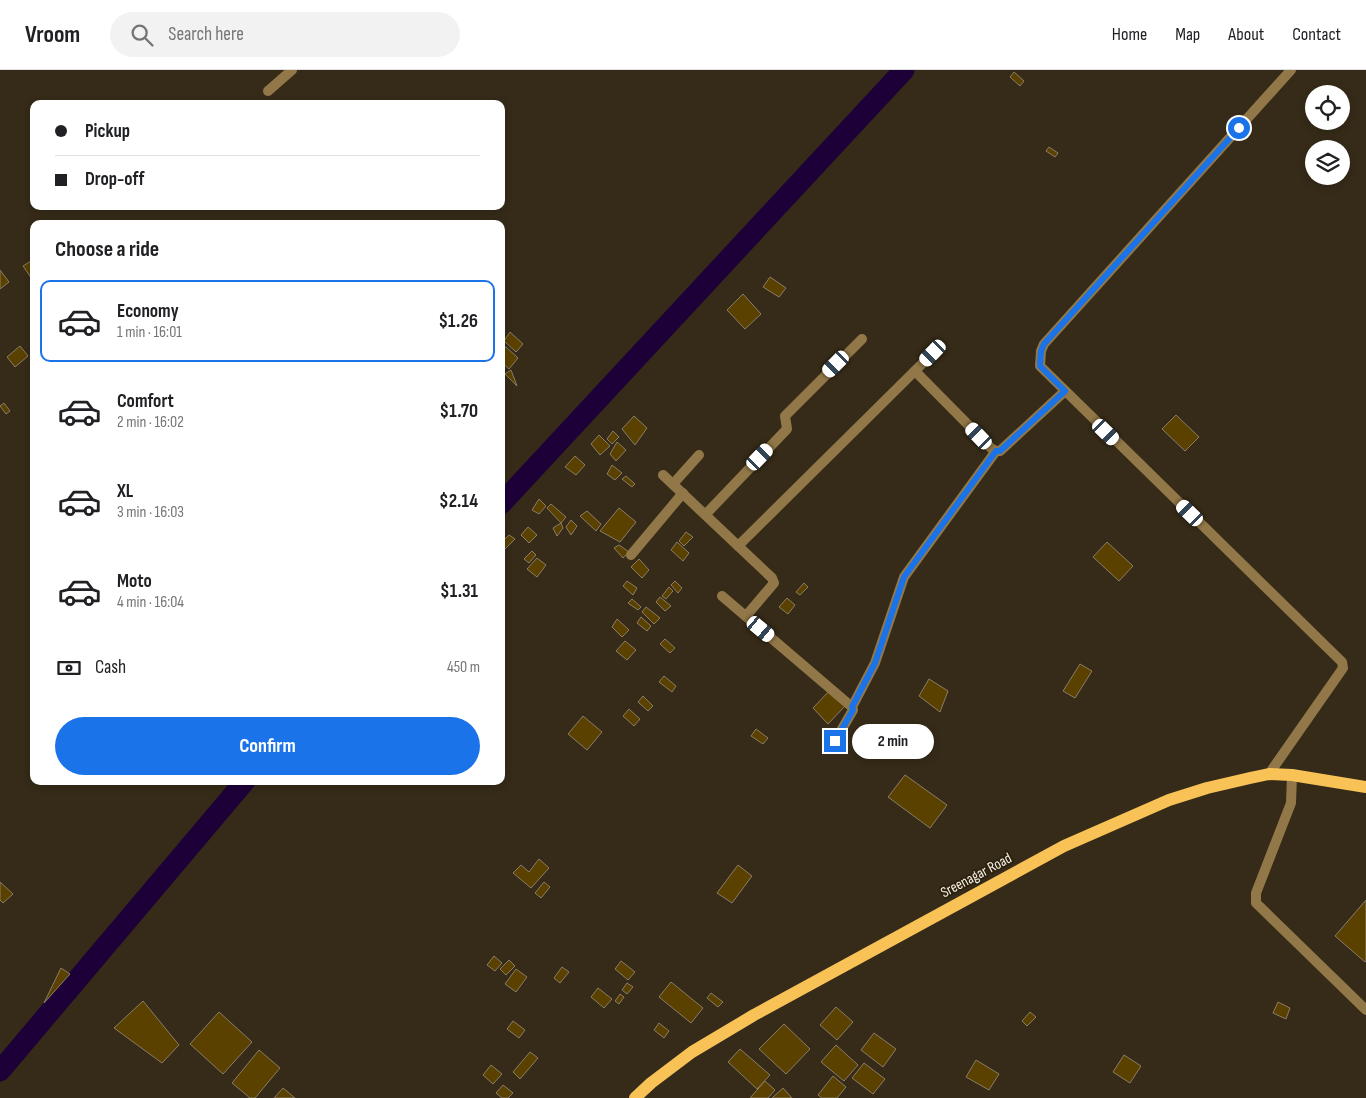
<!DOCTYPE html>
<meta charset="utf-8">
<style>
:root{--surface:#fff;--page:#f2f2f2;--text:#202124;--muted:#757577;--line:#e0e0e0;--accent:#1a73e8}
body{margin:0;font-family:"Sofia Sans Condensed",sans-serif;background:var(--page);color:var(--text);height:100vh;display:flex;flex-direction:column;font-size:19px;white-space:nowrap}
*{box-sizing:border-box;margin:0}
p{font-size:16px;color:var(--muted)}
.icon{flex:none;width:28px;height:28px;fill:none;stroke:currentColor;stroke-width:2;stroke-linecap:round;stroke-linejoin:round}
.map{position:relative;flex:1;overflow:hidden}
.details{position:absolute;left:30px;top:150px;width:475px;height:565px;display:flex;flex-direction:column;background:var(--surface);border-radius:10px;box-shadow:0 2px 8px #0003}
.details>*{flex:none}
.hud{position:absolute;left:30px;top:30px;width:475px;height:110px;border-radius:10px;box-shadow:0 2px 8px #0003;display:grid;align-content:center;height:110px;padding:0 25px;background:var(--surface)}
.controls{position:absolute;left:1305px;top:15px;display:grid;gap:10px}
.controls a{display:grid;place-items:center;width:45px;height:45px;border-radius:50%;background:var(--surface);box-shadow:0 2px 8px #0003;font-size:25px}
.end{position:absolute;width:22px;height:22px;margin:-11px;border:6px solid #1a73e8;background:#fff;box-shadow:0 0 0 2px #fff}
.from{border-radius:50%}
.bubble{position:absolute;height:35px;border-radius:18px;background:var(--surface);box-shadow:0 2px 8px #0003;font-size:16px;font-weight:700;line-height:35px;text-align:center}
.car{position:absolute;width:15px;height:30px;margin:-15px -8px;border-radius:6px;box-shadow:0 0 4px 1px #0007;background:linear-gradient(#fff 24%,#345 0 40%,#fff 0 76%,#345 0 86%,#fff 0)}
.hud b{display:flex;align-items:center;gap:18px;height:48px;font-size:19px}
.hud b+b{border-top:1px solid var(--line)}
.hud i{width:12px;height:12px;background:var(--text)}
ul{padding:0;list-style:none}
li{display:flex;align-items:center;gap:15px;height:82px;margin:0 10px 8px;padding:0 15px;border:2px solid transparent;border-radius:10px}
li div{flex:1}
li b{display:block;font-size:19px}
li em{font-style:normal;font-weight:700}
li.active{border-color:var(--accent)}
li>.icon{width:45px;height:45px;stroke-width:1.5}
h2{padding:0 25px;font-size:22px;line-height:60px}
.pay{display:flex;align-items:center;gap:12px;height:55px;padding:0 25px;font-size:19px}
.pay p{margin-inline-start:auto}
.action{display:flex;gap:10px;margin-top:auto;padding:10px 25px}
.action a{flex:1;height:58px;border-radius:30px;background:var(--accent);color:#fff;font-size:20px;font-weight:700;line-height:58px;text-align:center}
header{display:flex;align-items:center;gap:30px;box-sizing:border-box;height:70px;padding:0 25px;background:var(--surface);border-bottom:1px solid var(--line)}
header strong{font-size:24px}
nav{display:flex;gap:28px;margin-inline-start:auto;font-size:18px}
.search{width:350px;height:45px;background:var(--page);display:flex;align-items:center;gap:12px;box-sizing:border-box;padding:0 18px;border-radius:28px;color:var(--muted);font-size:19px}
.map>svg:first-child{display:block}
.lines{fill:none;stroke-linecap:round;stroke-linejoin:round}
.river{stroke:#1d0038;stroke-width:21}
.building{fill:#5b4100;stroke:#8a7d68}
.minor{stroke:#927848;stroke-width:10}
.primary{stroke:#f8c257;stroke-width:12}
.route{stroke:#1a73e8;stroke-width:6}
.labels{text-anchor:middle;stroke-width:4;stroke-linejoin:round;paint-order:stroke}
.street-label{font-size:15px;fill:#f6f0e4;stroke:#2c220e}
</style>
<header>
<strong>Vroom</strong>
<div class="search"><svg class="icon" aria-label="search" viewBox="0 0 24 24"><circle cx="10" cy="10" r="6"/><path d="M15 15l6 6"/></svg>Search here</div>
<nav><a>Home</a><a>Map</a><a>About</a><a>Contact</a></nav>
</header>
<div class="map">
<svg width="1366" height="1028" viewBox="0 0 1366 1028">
<rect width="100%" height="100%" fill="#362b18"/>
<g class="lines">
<!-- river -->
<g class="river">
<path d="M501,434L904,0"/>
<path d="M0,1001L245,711"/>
</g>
</g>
<!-- building -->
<g class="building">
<path d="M1014,2L1024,11L1020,16L1010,7Z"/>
<path d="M1049,77L1058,83L1055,87L1046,81Z"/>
<path d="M34,189V212L23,196Z"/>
<path d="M0,200L9,212L0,219Z"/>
<path d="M770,207L786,218L779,227L763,217Z"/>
<path d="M743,224L761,244L745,259L727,240Z"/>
<path d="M510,262L523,274L516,282L504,271Z"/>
<path d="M20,276L28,286L15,297L7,287Z"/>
<path d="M506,277L518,288L509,299L501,292V281Z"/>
<path d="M511,300L517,316L505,304Z"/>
<path d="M4,333L10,341L6,344L0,336Z"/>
<path d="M1176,345L1199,367L1185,381L1162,359Z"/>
<path d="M634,346L647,358L635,375L622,359Z"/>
<path d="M613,361L619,367L612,374L607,369Z"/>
<path d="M599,365L610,376L600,385L591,374Z"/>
<path d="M617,372L626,380L616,391L610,384Z"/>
<path d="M575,386L585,395L576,405L565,397Z"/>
<path d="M612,395L622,403L615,410L607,404Z"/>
<path d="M626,406L635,414L632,417L622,409Z"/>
<path d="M539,429L546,436L539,444L532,440Z"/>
<path d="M551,434L566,447L561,453L547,438Z"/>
<path d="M619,438L636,452L620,472L600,461Z"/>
<path d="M587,441L601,454L596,461L580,446Z"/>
<path d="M571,450L577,456L571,465L566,457Z"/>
<path d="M561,453L563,458L557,466L553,458Z"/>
<path d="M528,457L537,465L529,473L521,465Z"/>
<path d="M686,462L693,467L684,476L679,471Z"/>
<path d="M509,465L515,469L505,479L501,473Z"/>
<path d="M677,472L689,483L683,491L671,480Z"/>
<path d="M1107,472L1133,496L1119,511L1093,487Z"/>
<path d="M619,475L629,482L623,488L614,478Z"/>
<path d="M532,481L536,485L529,493L524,489Z"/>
<path d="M537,488L546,495L537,507L527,499Z"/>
<path d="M639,489L649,500L642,508L631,497Z"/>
<path d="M627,511L637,518L633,525L623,516Z"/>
<path d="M675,511L682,518L678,523L671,515Z"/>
<path d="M804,513L808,517L800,525L796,522Z"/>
<path d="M669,517L673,521L666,529L662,526Z"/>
<path d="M660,527L671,536L665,541L656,532Z"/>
<path d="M787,528L795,535L788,544L779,537Z"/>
<path d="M632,529L641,537L638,540L628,533Z"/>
<path d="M646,537L660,548L654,554L642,542Z"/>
<path d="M641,547L651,556L647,561L637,553Z"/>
<path d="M617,549L629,560L622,567L612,557Z"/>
<path d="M665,569L675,578L670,583L660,574Z"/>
<path d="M625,571L636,580L627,590L616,581Z"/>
<path d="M1080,594L1092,601L1075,628L1063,621Z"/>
<path d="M664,606L676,616L672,622L659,612Z"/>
<path d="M929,609L948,621L940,642L919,626Z"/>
<path d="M830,620L846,635L828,654L813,638Z"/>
<path d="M643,626L653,636L648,641L638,632Z"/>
<path d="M629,639L640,649L634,656L623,646Z"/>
<path d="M583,646L602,662L587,680L568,664Z"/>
<path d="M756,659L768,668L763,674L751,666Z"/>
<path d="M905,705L947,735L930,758L888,727Z"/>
<path d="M539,789L549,798L531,818L513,803L521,795L529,802Z"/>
<path d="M738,795L752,806L732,833L717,823Z"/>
<path d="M0,812L13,824L3,833L0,830Z"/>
<path d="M544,812L550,817L541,828L535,823Z"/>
<path d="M1366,830V890L1365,892L1335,866Z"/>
<path d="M494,886L502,893L495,901L487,895Z"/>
<path d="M509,890L515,896L506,905L500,899Z"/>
<path d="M621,891L635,902L628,910L615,899Z"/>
<path d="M562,897L569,902L560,913L554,908Z"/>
<path d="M61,898L70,904L44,933Z"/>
<path d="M516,899L527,907L516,922L505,914Z"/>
<path d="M671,912L703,938L691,953L659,927Z"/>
<path d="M627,913L633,917L627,924L622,920Z"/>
<path d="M598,918L612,929L604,938L591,927Z"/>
<path d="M711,923L723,932L718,937L707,928Z"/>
<path d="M620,924L624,927L619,934L615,931Z"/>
<path d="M143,931L179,975L162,993L114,958Z"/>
<path d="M1278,932L1290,938L1286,949L1273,943Z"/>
<path d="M836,937L853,952L837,970L820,955Z"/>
<path d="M219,942L252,972L223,1004L190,974Z"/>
<path d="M1030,942L1036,947L1027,956L1022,951Z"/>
<path d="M513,951L525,960L519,968L507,959Z"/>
<path d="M659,953L669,961L664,968L654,960Z"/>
<path d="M784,954L810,979L786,1004L759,979Z"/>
<path d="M874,963L896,979L883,997L861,980Z"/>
<path d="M836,975L858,995L844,1011L821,992Z"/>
<path d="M740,979L770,1005L757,1019L728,992Z"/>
<path d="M259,980L280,998L255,1028H250L232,1013Z"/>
<path d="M530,982L538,988L520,1009L513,1002Z"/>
<path d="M1124,985L1141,996L1130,1013L1113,1002Z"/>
<path d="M976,990L999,1004L989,1020L966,1007Z"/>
<path d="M864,993L885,1009L873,1024L852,1008Z"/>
<path d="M491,995L502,1004L493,1014L483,1005Z"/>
<path d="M833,1006L846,1017L837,1028H822L818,1025Z"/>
<path d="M765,1011L775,1020L768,1028H750Z"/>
<path d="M503,1015L513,1023L508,1028H502L496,1023Z"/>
<path d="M283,1018L295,1028H274Z"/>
<path d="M783,1018L792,1028H772Z"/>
</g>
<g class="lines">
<!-- minor -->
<g class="minor">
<path d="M268,21L292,0"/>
<path d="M915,301L992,379L996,381H1000L1065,321"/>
<path d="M663,405L772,508L774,513L746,546"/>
<path d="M673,414L699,385"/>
<path d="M706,444L787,359L785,346L862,269"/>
<path d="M738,476L933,283"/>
<path d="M631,485L683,423"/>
<path d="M722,526L852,637L853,640L831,678"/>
<path d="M852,637L875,593L904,507L996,381"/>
<path d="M1269,704L1343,598L1342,592L1040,296L1041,281L1044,274L1291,0"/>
<path d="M1292,705L1291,733L1256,823V833L1366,940"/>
</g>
<!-- primary -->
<path class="primary" d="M635,1028L651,1013L692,982L754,945L1064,776L1169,730L1207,718L1250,708L1269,704L1292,705L1366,717"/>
</g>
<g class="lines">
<!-- route -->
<path class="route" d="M835,671L853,640L852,637L875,593L904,507L996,381H1000L1065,321L1040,296L1041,281L1044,274L1239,58"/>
</g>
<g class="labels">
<!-- street labels -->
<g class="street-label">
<text transform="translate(976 805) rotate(-28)" y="5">Sreenagar Road</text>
</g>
</g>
</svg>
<div class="controls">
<a><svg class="icon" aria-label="locate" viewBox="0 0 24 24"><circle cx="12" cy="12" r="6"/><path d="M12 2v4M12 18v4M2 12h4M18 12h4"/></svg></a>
<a><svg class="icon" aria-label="layers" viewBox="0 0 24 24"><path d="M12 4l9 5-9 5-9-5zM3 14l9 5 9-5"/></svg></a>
</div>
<i class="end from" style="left:1239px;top:58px"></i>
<i class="end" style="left:835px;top:671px"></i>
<div class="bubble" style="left:852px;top:654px;width:82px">2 min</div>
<i class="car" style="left:933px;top:283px;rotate:224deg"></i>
<i class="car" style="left:836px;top:294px;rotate:225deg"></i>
<i class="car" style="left:1106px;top:362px;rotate:134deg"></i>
<i class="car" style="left:979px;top:366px;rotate:316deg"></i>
<i class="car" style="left:760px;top:387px;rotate:44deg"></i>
<i class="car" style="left:1190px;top:443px;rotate:314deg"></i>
<i class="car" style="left:761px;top:559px;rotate:130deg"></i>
<div class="hud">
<b><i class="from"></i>Pickup</b>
<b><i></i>Drop-off</b>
</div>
<section class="details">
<h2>Choose a ride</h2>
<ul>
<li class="active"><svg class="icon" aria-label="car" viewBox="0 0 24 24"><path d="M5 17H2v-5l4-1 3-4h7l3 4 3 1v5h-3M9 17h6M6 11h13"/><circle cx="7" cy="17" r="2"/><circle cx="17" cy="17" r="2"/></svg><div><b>Economy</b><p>1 min · 16:01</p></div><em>$1.26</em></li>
<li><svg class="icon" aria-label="car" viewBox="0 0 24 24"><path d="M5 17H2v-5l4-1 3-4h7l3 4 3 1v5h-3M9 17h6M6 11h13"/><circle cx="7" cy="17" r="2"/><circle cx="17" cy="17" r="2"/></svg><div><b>Comfort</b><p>2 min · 16:02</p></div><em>$1.70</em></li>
<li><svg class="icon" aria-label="car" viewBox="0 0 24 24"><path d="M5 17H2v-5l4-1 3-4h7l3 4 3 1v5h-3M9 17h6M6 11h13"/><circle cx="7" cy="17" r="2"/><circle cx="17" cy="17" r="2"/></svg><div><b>XL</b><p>3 min · 16:03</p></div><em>$2.14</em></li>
<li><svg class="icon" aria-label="car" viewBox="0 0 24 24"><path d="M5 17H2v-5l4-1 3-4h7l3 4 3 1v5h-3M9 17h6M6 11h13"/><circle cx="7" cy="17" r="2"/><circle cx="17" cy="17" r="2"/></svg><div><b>Moto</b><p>4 min · 16:04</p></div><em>$1.31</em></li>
</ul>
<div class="pay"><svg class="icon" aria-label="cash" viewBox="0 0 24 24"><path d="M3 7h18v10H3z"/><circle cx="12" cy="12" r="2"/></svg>Cash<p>450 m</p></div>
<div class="action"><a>Confirm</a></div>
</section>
</div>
